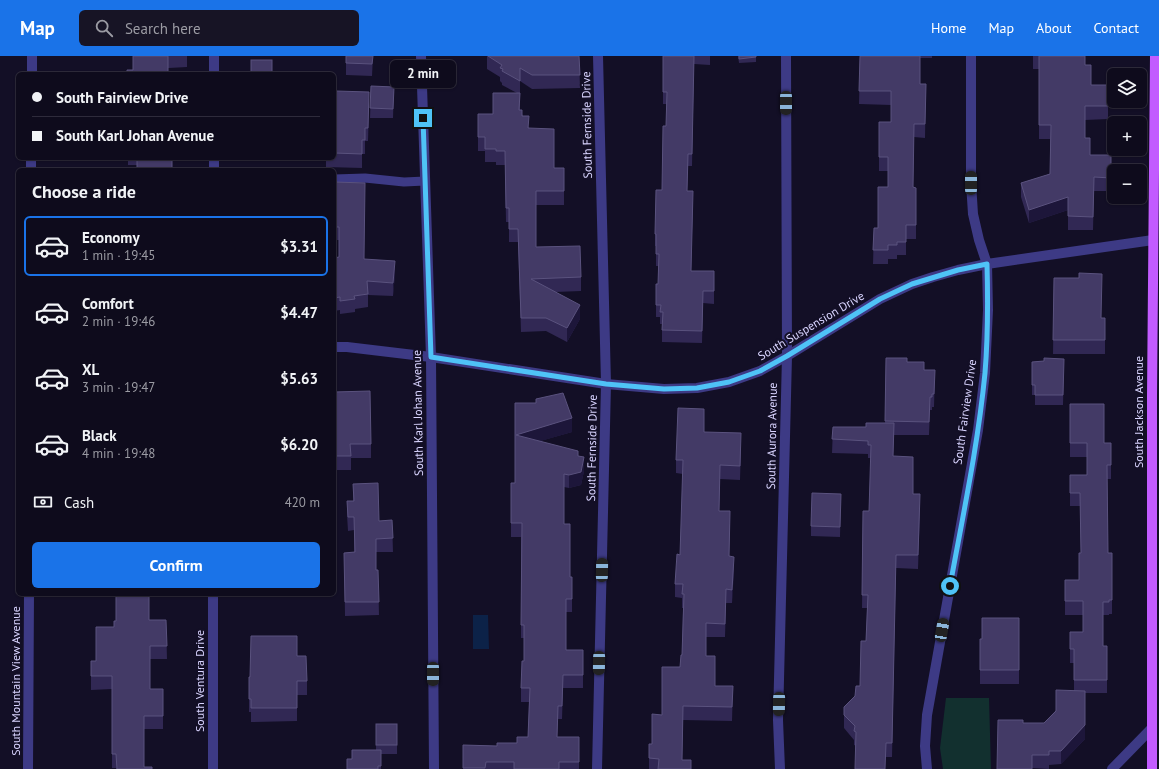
<!DOCTYPE html>
<meta charset="utf-8">
<style>
:root{--surface:#0e0b1c;--page:#171425;--text:#f1f3f6;--muted:#9b9ba3;--line:#2e2b3b;--accent:#1a73e8}
body{margin:0;font-family:"PT Sans",sans-serif;background:var(--page);color:var(--text);height:100vh;display:flex;flex-direction:column;font-size:15px;white-space:nowrap}
*{box-sizing:border-box;margin:0}
p{font-size:13px;color:var(--muted)}
.icon{flex:none;width:22px;height:22px;fill:none;stroke:currentColor;stroke-width:2;stroke-linecap:round;stroke-linejoin:round}
.map{position:relative;flex:1;overflow:hidden}
.drawer{position:absolute;left:16px;top:112px;width:320px;height:428px;display:flex;flex-direction:column;background:var(--surface);border-radius:6px;box-shadow:0 1px 3px #0004,0 0 0 1px var(--line)}
.drawer>*{flex:none}
.hud{position:absolute;left:16px;top:16px;width:320px;height:88px;border-radius:6px;box-shadow:0 1px 3px #0004,0 0 0 1px var(--line);display:grid;align-content:center;height:88px;padding:0 16px;background:var(--surface)}
.buttons{position:absolute;left:1107px;top:12px;display:grid;gap:8px}
.buttons a{display:grid;place-items:center;width:40px;height:40px;border-radius:6px;background:var(--surface);box-shadow:0 1px 3px #0004,0 0 0 1px var(--line);font-size:20px}
.end{position:absolute;width:18px;height:18px;margin:-9px;border:5px solid #4fc3f7;background:#111;box-shadow:0 0 0 2px #111}
.from{border-radius:50%}
.bubble{position:absolute;height:28px;border-radius:6px;background:var(--surface);box-shadow:0 1px 3px #0004,0 0 0 1px var(--line);font-size:13px;font-weight:700;line-height:28px;text-align:center}
.car{position:absolute;width:12px;height:24px;margin:-12px -6px;border-radius:5px;box-shadow:0 0 3px 1px #0007;background:linear-gradient(#222 24%,#8ab4d8 0 40%,#222 0 76%,#8ab4d8 0 86%,#222 0)}
.hud b{display:flex;align-items:center;gap:14px;height:38px;font-size:15px}
.hud b+b{border-top:1px solid var(--line)}
.hud i{width:10px;height:10px;background:var(--text)}
ul{padding:0;list-style:none}
li{display:flex;align-items:center;gap:12px;height:60px;margin:0 8px 6px;padding:0 8px;border:2px solid transparent;border-radius:6px}
li div{flex:1}
li b{display:block;font-size:15px}
li em{font-style:normal;font-weight:700}
li.current{border-color:var(--accent)}
li>.icon{width:36px;height:36px;stroke-width:1.5}
h2{padding:0 16px;font-size:18px;line-height:48px}
.pay{display:flex;align-items:center;gap:10px;height:44px;padding:0 16px;font-size:15px}
.pay p{margin-inline-start:auto}
.button{display:flex;gap:8px;margin-top:auto;padding:8px 16px}
.button a{flex:1;height:46px;border-radius:6px;background:var(--accent);color:#fff;font-size:16px;font-weight:700;line-height:46px;text-align:center}
header{display:flex;align-items:center;gap:24px;box-sizing:border-box;height:56px;padding:0 20px;background:var(--accent);color:#fff}
header strong{font-size:19px}
nav{display:flex;gap:22px;margin-inline-start:auto;font-size:14px}
.search{width:280px;height:36px;background:var(--page);display:flex;align-items:center;gap:10px;box-sizing:border-box;padding:0 14px;border-radius:6px;color:var(--muted);font-size:15px}
.map>svg:first-child{display:block}
.green{fill:#12302f}
.water{fill:#0c2248}
.lines{fill:none;stroke-linecap:round;stroke-linejoin:round}
.lane{stroke:#3d3a85;stroke-width:9}
.street{stroke:#3d3a85;stroke-width:10}
.primary{stroke:#c25bff;stroke-width:10}
.wall{fill:#312854}
.shaded-wall{fill:#1d163a}
.building{fill:#433a66;stroke:#5a527e}
.route{stroke:#4fc3f7;stroke-width:5}
.labels{text-anchor:middle;stroke-width:4;stroke-linejoin:round;paint-order:stroke}
.street-label{font-size:12px;fill:#d9d4ff;stroke:#130f26}
</style>
<header>
<strong>Map</strong>
<div class="search"><svg class="icon" aria-label="search" viewBox="0 0 24 24"><circle cx="10" cy="10" r="6"/><path d="M15 15l6 6"/></svg>Search here</div>
<nav><a>Home</a><a>Map</a><a>About</a><a>Contact</a></nav>
</header>
<div class="map">
<svg width="1159" height="713" viewBox="0 0 1159 713">
<rect width="100%" height="100%" fill="#130f26"/>
<!-- green -->
<path class="green" d="M946,642H989L991,713H943L940,692Z"/>
<!-- water -->
<path class="water" d="M473,559H488L489,593H473Z"/>
<g class="lines">
<!-- lane -->
<path class="lane" d="M334,123L365,122L404,126L425,125"/>
<!-- street -->
<g class="street">
<path d="M421,0L431,301L434,713"/>
<path d="M32,18V0"/>
<path d="M214,18V0"/>
<path d="M31,114V102"/>
<path d="M214,114V102"/>
<path d="M334,291H347L431,301L606,328L664,333L697,332L729,326L760,315L787,300L880,243L912,228L933,221L958,214L987,208L1153,184"/>
<path d="M28,713L29,538"/>
<path d="M213,713V538"/>
<path d="M597,713L606,328L598,0"/>
<path d="M780,713L778,664L787,300L786,0"/>
<path d="M927,713L925,690L927,659L978,374L985,317L988,254L987,208L979,184L973,158L971,127V0"/>
<path d="M1112,713L1152,672"/>
</g>
<!-- primary -->
<path class="primary" d="M1152,713V341L1155,0"/>
</g>
<!-- wall -->
<g class="wall">
<path d="M133,0H187V11L133,14Z"/>
<path d="M346,0H373L372,20L346,19Z"/>
<path d="M487,0H579L580,32L532,33L520,25V54L529,72L554,112H564V149H536V191L581,221V235L555,236L580,263L567,286L546,275L521,276L518,186H509V166H506L505,109H496V106H485V95H478V58H493L517,37L502,29V27L500,25V21L487,13Z"/>
<path d="M663,0H710V9L694,8L692,110H688L687,135L693,147L691,215H714V248L703,247L702,287L662,286V268H660V261H656V228H658V210H656V190H655V178L662,134L666,70L667,48H663Z"/>
<path d="M738,0H756V6L739,7Z"/>
<path d="M860,0H932V2H920V28H926L925,82L914,81L913,131L916,132V183H906V199H897V203H888V208H873L874,172H878L888,131V115H879V66H891V49L859,48Z"/>
<path d="M1033,0H1085V9L1091,29H1108V63L1085,64V82L1090,99H1111V135H1094L1093,174H1068V154L1029,167L1021,141V127L1050,118V83H1039V13H1033Z"/>
<path d="M371,30L394,31L393,62H370Z"/>
<path d="M369,50L368,85H365V98H362V112L326,111V102H334V70H335Z"/>
<path d="M128,102H172V114H137V109H128Z"/>
<path d="M334,126L364,203L395,218L393,240L368,239V251L355,253V256L340,258V254L334,255V202L339,201V184H334Z"/>
<path d="M1054,222L1101,262H1105V298H1053Z"/>
<path d="M886,302L907,306L924,314H935L934,351H932V354H930L929,379H894L893,400L920,451L918,513L896,512L892,701H886L854,689V684L844,672V651L855,640L860,630L866,585L867,552H862L863,455H869L871,402H868V398L832,397L833,371H866L885,367Z"/>
<path d="M1064,303L1063,349H1035V339H1032V306Z"/>
<path d="M334,336L371,388V402H351V414H335L334,381Z"/>
<path d="M515,347L572,376L540,385L578,400L584,415L581,429L569,432L564,431V468L570,521H572V556H566V594H583V632H563L562,663H558L557,681H579V713H463V689L497,690L517,687L528,681L529,646H521V632L524,605V582H521V481H511V427H515Z"/>
<path d="M1070,348L1104,387H1111V423H1107L1108,497H1112V558H1109V559H1103V590H1107V637H1085V683L1061,708L1049,709V713L1032,712L1023,667H1044L1074,635V607H1070V576H1083V559H1065V524H1079L1081,497L1080,450H1070V419H1087V401H1070Z"/>
<path d="M704,376L741,391L740,424L720,423L719,455L730,469L729,500L734,514L732,547H726L725,581H706V600L715,630H733L732,665L683,664L682,704L691,713H649V688H652L662,659L680,611L682,599L683,552H682V542L675,541V528L680,499L683,418L676,417V404Z"/>
<path d="M353,428L379,465L392,464L393,496H376V514H378L379,559L345,560L344,497L354,496V474L348,475L347,459V445H353Z"/>
<path d="M841,438L840,481L811,480V470Z"/>
<path d="M110,538H149V564H166L167,603H150V633H163V673H144V711L152,713H116V712H112V633L91,634V605H96L114,571L116,565V540Z"/>
<path d="M1019,562V628H980V583H982Z"/>
<path d="M297,600L307,625V639H297V665L251,666V656H249V635L250,621Z"/>
<path d="M376,668H397V698H381V713H347L352,703L376,694Z"/>
</g>
<!-- shaded-wall -->
<g class="shaded-wall">
<path d="M369,36V50L368,85V72Z"/>
<path d="M1068,141V154L1029,167V154Z"/>
<path d="M395,205V218L393,240V227Z"/>
<path d="M580,249V263L567,286V272Z"/>
<path d="M572,362V376L516,392V379Z"/>
<path d="M584,401V415L581,429L569,432V419Z"/>
<path d="M920,438V451L918,513V499Z"/>
<path d="M734,501V514L732,547V534Z"/>
<path d="M726,533V547L725,581V568Z"/>
<path d="M1085,669V683L1061,708V695Z"/>
</g>
<!-- building -->
<g class="building">
<path d="M133,0H168V18H127V14H133Z"/>
<path d="M346,0H373L372,8L346,7Z"/>
<path d="M488,0H579L580,19H532L520,12V25L502,15L503,13L500,12L502,9Z"/>
<path d="M663,0H694L692,98H688L687,135H693L691,215H714V235H703L702,275L662,274L663,256H660L661,249H656V228H658L659,198H656V178H655L656,134H662L663,70H666L667,36H663Z"/>
<path d="M739,0H756V1L739,3Z"/>
<path d="M860,0H920V28H926L925,68H914L913,131L916,132V169H906V186H897V189H888V194H873L874,172H878V131H888V101H879V66H891V35H859Z"/>
<path d="M1039,0H1085V9H1091V29H1108V50H1085V82H1090V99H1111V122L1094,121L1093,161L1068,160V141L1029,154L1021,127L1050,118L1051,69H1039Z"/>
<rect x="251" y="4" width="21" height="14"/>
<path d="M371,30L394,31L393,53L370,52Z"/>
<path d="M336,35L369,36L368,72H365V84H362V98L334,97V70H335Z"/>
<path d="M493,37H520L519,54H522V60H529L528,72L554,73V112H564V135H536V191L580,190L581,221L531,223L580,249L567,272L546,262H521L518,173H509V152H506L505,95H496V93H485V81H478V58H493Z"/>
<path d="M137,102H172V112H167V114H137Z"/>
<path d="M334,126L365,127L364,203L395,205L393,227L367,225L368,238L354,240L355,243L340,245V241L334,242V202L339,201V171H334Z"/>
<path d="M1079,217L1102,218L1101,262H1105V284H1053L1054,222H1079Z"/>
<path d="M886,302H907V306H924V314H935L934,338H932V341H930L929,366L885,365Z"/>
<path d="M1044,302L1064,303L1063,339H1035V329H1032V306L1044,305Z"/>
<path d="M370,335L371,388H350L351,400H335L334,336Z"/>
<path d="M563,337L572,362L516,379L578,395V400L584,401L581,416L569,419L564,418V468H570V521H572V543H566V594H583V619H563L562,650H558L557,681H579V706H559V713H514V706H486L485,712H463V689L497,690V687H517V681H528L530,632H521L522,605H524V569H521L522,467H511V427H515V347H536V343Z"/>
<path d="M1070,348H1104V387H1111V409H1107L1108,497H1112V544H1109V546H1103V590H1107V624H1074V593H1070V576H1083V545H1065V524H1079V497H1081L1080,437H1070V419H1087V387H1070Z"/>
<path d="M678,352L704,353V376L741,377L740,410L720,409L719,455H730L729,500L734,501L732,534L726,533L725,568L706,567V600H715V630H733L732,651L683,650L682,704H691V713H658L659,703L649,702V688H652V658L662,659V611H680L681,599H682L684,538H682L683,528H675L677,498L680,499L683,404H676Z"/>
<path d="M866,367H894L893,400L913,401V438H920L918,499H896L892,687H886L885,713H855L856,676L854,675L855,670L844,659V651L855,640L856,630H860L861,585H866L868,539H862L863,455H869L871,389H868V385L832,383L833,371H866Z"/>
<path d="M378,427L379,465L392,464L393,482L376,483V514H378L379,546H345L344,497L355,496L354,461H348L347,445H354L353,428Z"/>
<path d="M812,437L841,438L840,471L811,470Z"/>
<path d="M116,538H149V564H166L167,590H150V633H163V660H144V711H152V713H117L116,698H112V620H91V605H96V571H114V565H116Z"/>
<path d="M982,562H1019V614H980V583H982Z"/>
<path d="M251,580H297V600H306L307,625H297V652H251V643H249V621H250Z"/>
<path d="M1056,634L1085,635V669L1061,695H1049V699H1032V713H997L998,664H1023V667H1044L1056,655Z"/>
<rect x="376" y="668" width="21" height="21"/>
<path d="M352,694H381V710H378V713H347V703H352Z"/>
</g>
<g class="lines">
<!-- route -->
<path class="route" d="M423,62L431,301L606,328L664,333L697,332L729,326L760,315L787,300L880,243L912,228L958,214L987,208C988,245 988,281 985,317C978,389 963,459 950,530"/>
</g>
<g class="labels">
<!-- street labels -->
<g class="street-label">
<text transform="translate(587 69) rotate(-91)" y="4">South Fernside Drive</text>
<text transform="translate(811 270) rotate(-31)" y="4">South Suspension Drive</text>
<text transform="translate(965 356) rotate(-82)" y="4">South Fairview Drive</text>
<text transform="translate(1139 356) rotate(-90)" y="4">South Jackson Avenue</text>
<text transform="translate(418 357) rotate(-91)" y="4">South Karl Johan Avenue</text>
<text transform="translate(772 380) rotate(-89)" y="4">South Aurora Avenue</text>
<text transform="translate(592 392) rotate(-89)" y="4">South Fernside Drive</text>
<text transform="translate(16 625) rotate(-90)" y="4">South Mountain View Avenue</text>
<text transform="translate(200 625) rotate(-90)" y="4">South Ventura Drive</text>
</g>
</g>
</svg>
<div class="buttons">
<a><svg class="icon" aria-label="layers" viewBox="0 0 24 24"><path d="M12 4l9 5-9 5-9-5zM3 14l9 5 9-5"/></svg></a>
<a>+</a>
<a>−</a>
</div>
<i class="end from" style="left:950px;top:530px"></i>
<i class="end" style="left:423px;top:62px"></i>
<div class="bubble" style="left:390px;top:4px;width:66px">2 min</div>
<i class="car" style="left:786px;top:47px;rotate:180deg"></i>
<i class="car" style="left:971px;top:127px;rotate:0deg"></i>
<i class="car" style="left:602px;top:514px;rotate:1deg"></i>
<i class="car" style="left:942px;top:574px;rotate:10deg"></i>
<i class="car" style="left:599px;top:607px;rotate:181deg"></i>
<i class="car" style="left:433px;top:618px;rotate:180deg"></i>
<i class="car" style="left:779px;top:648px;rotate:181deg"></i>
<div class="hud">
<b><i class="from"></i>South Fairview Drive</b>
<b><i></i>South Karl Johan Avenue</b>
</div>
<section class="drawer">
<h2>Choose a ride</h2>
<ul>
<li class="current"><svg class="icon" aria-label="car" viewBox="0 0 24 24"><path d="M5 17H2v-5l4-1 3-4h7l3 4 3 1v5h-3M9 17h6M6 11h13"/><circle cx="7" cy="17" r="2"/><circle cx="17" cy="17" r="2"/></svg><div><b>Economy</b><p>1 min · 19:45</p></div><em>$3.31</em></li>
<li><svg class="icon" aria-label="car" viewBox="0 0 24 24"><path d="M5 17H2v-5l4-1 3-4h7l3 4 3 1v5h-3M9 17h6M6 11h13"/><circle cx="7" cy="17" r="2"/><circle cx="17" cy="17" r="2"/></svg><div><b>Comfort</b><p>2 min · 19:46</p></div><em>$4.47</em></li>
<li><svg class="icon" aria-label="car" viewBox="0 0 24 24"><path d="M5 17H2v-5l4-1 3-4h7l3 4 3 1v5h-3M9 17h6M6 11h13"/><circle cx="7" cy="17" r="2"/><circle cx="17" cy="17" r="2"/></svg><div><b>XL</b><p>3 min · 19:47</p></div><em>$5.63</em></li>
<li><svg class="icon" aria-label="car" viewBox="0 0 24 24"><path d="M5 17H2v-5l4-1 3-4h7l3 4 3 1v5h-3M9 17h6M6 11h13"/><circle cx="7" cy="17" r="2"/><circle cx="17" cy="17" r="2"/></svg><div><b>Black</b><p>4 min · 19:48</p></div><em>$6.20</em></li>
</ul>
<div class="pay"><svg class="icon" aria-label="cash" viewBox="0 0 24 24"><path d="M3 7h18v10H3z"/><circle cx="12" cy="12" r="2"/></svg>Cash<p>420 m</p></div>
<div class="button"><a>Confirm</a></div>
</section>
</div>
